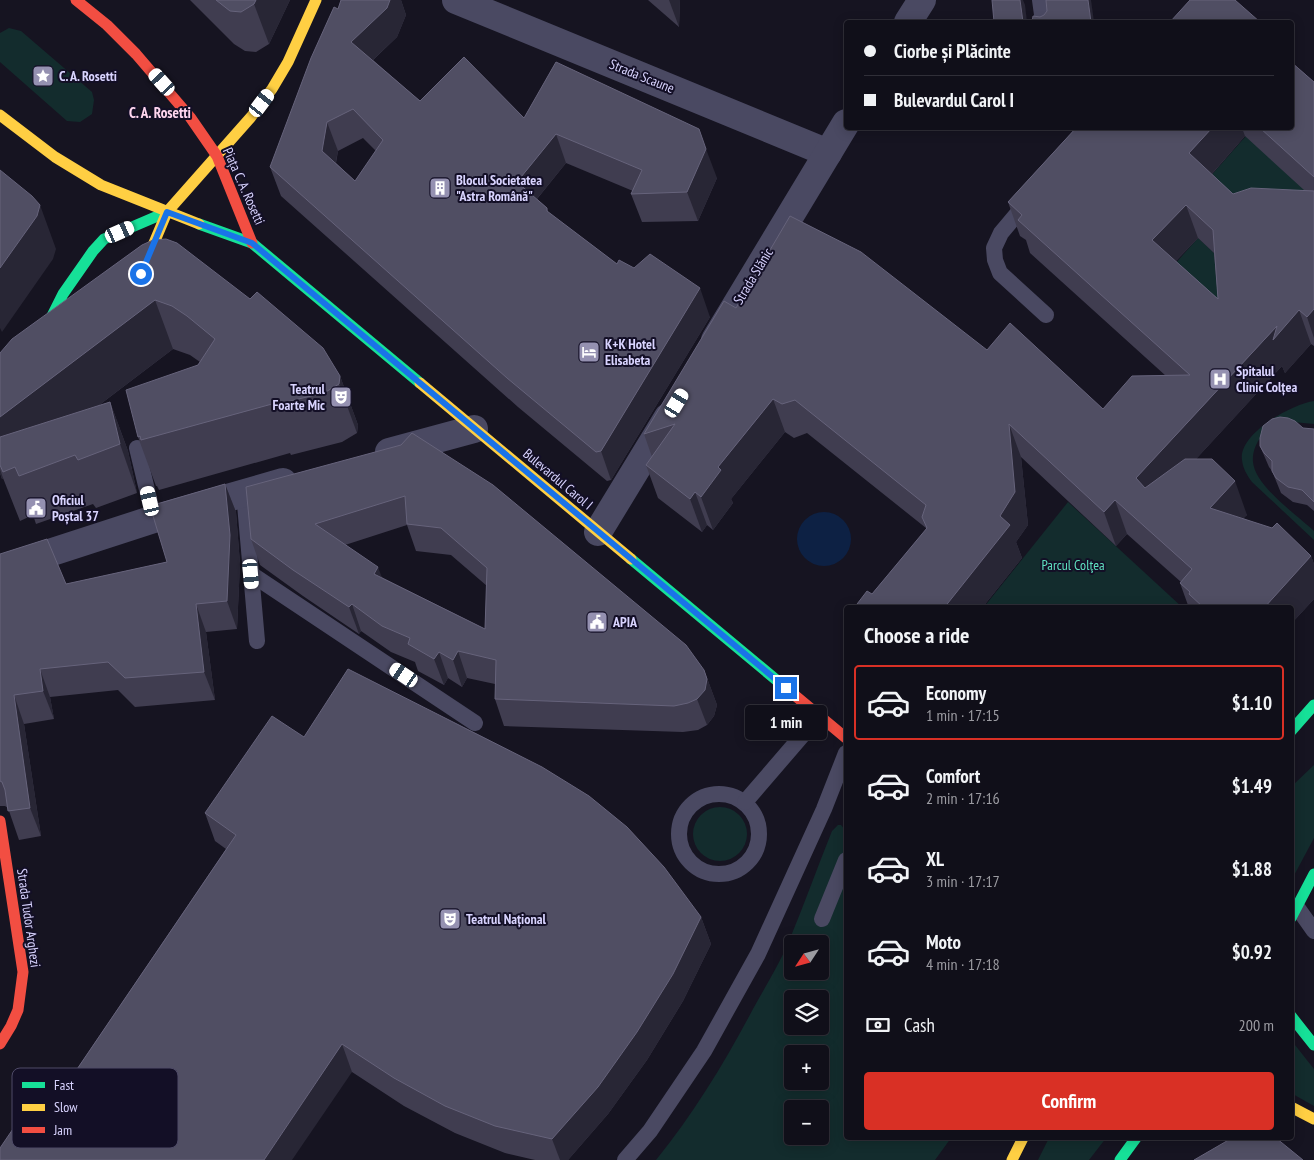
<!DOCTYPE html>
<meta charset="utf-8">
<style>
:root{--surface:#100f19;--page:#191822;--text:#f1f3f6;--muted:#9c9ca2;--line:#302f38;--accent:#d93025}
body{margin:0;font-family:"PT Sans Narrow",sans-serif;background:var(--page);color:var(--text);height:100vh;display:flex;flex-direction:column;font-size:19px;white-space:nowrap}
*{box-sizing:border-box;margin:0}
p{font-size:16px;color:var(--muted)}
.icon{flex:none;width:28px;height:28px;fill:none;stroke:currentColor;stroke-width:2;stroke-linecap:round;stroke-linejoin:round}
.map{position:relative;flex:1;overflow:hidden}
.drawer{position:absolute;left:844px;top:605px;width:450px;height:535px;display:flex;flex-direction:column;background:var(--surface);border-radius:5px;box-shadow:0 2px 12px #0003,0 0 0 1px var(--line)}
.drawer>*{flex:none}
.banner{position:absolute;left:844px;top:20px;width:450px;height:110px;border-radius:5px;box-shadow:0 2px 12px #0003,0 0 0 1px var(--line);display:grid;align-content:center;height:110px;padding:0 20px;background:var(--surface)}
.needle{width:32px;rotate:234deg}
.fabs{position:absolute;left:784px;top:935px;display:grid;gap:10px}
.fabs a{display:grid;place-items:center;width:45px;height:45px;border-radius:5px;background:var(--surface);box-shadow:0 2px 12px #0003,0 0 0 1px var(--line);font-size:25px}
.end{position:absolute;width:22px;height:22px;margin:-11px;border:6px solid #1a73e8;background:#fff;box-shadow:0 0 0 2px #fff}
.from{border-radius:50%}
.bubble{position:absolute;height:35px;border-radius:5px;background:var(--surface);box-shadow:0 2px 12px #0003,0 0 0 1px var(--line);font-size:16px;font-weight:700;line-height:35px;text-align:center}
.car{position:absolute;width:15px;height:30px;margin:-15px -8px;border-radius:6px;box-shadow:0 0 4px 1px #0007;background:linear-gradient(#fff 24%,#345 0 40%,#fff 0 76%,#345 0 86%,#fff 0)}
.banner b{display:flex;align-items:center;gap:18px;height:48px;font-size:19px}
.banner b+b{border-top:1px solid var(--line)}
.banner i{width:12px;height:12px;background:var(--text)}
ul{padding:0;list-style:none}
li{display:flex;align-items:center;gap:15px;height:75px;margin:0 10px 8px;padding:0 10px;border:2px solid transparent;border-radius:5px}
li div{flex:1}
li b{display:block;font-size:19px}
li em{font-style:normal;font-weight:700}
li.selected{border-color:var(--accent)}
li>.icon{width:45px;height:45px;stroke-width:1.5}
h2{padding:0 20px;font-size:22px;line-height:60px}
.pay{display:flex;align-items:center;gap:12px;height:55px;padding:0 20px;font-size:19px}
.pay p{margin-inline-start:auto}
.primary-button{display:flex;gap:10px;margin-top:auto;padding:10px 20px}
.primary-button a{flex:1;height:58px;border-radius:5px;background:var(--accent);color:#fff;font-size:20px;font-weight:700;line-height:58px;text-align:center}
.map>svg:first-child{display:block}
.green{fill:#132c2d;fill-rule:evenodd}
.water{fill:#0d2144}
.lines{fill:none;stroke-linecap:round;stroke-linejoin:round}
.lane{stroke:#4a4962;stroke-width:16}
.street{stroke:#4a4962;stroke-width:28}
.fast{stroke:#16e098;stroke-width:11}
.slow{stroke:#ffcf43;stroke-width:11}
.jam{stroke:#f24e42;stroke-width:11}
.wall{fill:#403d50;fill-rule:evenodd}
.shaded-wall{fill:#282635}
.building{fill:#504e63;stroke:#66637b;fill-rule:evenodd}
.route{stroke:#1a73e8;stroke-width:6}
.labels{text-anchor:middle;stroke-width:4;stroke-linejoin:round;paint-order:stroke}
.poi-label{font-size:14px;font-weight:bold;fill:#d9d4ff;stroke:#130f26;text-anchor:start}
.street-label{font-size:14px;fill:#d9d4ff;stroke:#130f26}
.park-label{font-size:14px;fill:#5fe0c0;stroke:#130f26}
.neighbourhood-label{font-size:15px;font-weight:bold;fill:#ffd6f0;stroke:#130f26}
.key{fill:#130f26;stroke:#4e4a67;stroke-width:1}
.key-label{font-size:14px;fill:#d9d4ff}
</style>
<div class="map">
<svg width="1314" height="1160" viewBox="0 0 1314 1160">
<rect width="100%" height="100%" fill="#161421"/>
<!-- green -->
<g class="green">
<path d="M9,28L21,31L92,92L94,100L92,114L80,122L67,121L0,62V33Z"/>
<path d="M1253,128L1314,199L1193,196Z"/>
<path d="M1198,238L1225,263L1240,341L1166,274Z"/>
<path d="M1314,401V424L1283,421C1276,425 1266,430 1261,437C1256,443 1252,453 1253,462C1255,486 1297,515 1314,531V540L1252,482C1247,475 1243,469 1242,460C1238,434 1292,404 1314,401Z"/>
<path d="M1068,502L1182,607H984Z"/>
<path d="M1314,765V838L1291,881V787Z"/>
<circle cx="720" cy="834" r="27"/>
<path d="M838,825H841L846,831V1138H951L935,1160H656C694,1113 725,1062 753,1009C765,987 779,965 789,941C804,905 817,868 832,831ZM792,944H820V971H792ZM792,999H820V1026H792ZM792,1054H820V1081H792ZM792,1109H820V1136H792Z"/>
<path d="M1291,1040L1314,1069V1106L1291,1093Z"/>
<path d="M1049,1138H1106L1089,1160H1038Z"/>
</g>
<!-- water -->
<circle class="water" cx="824" cy="539" r="27"/>
<g class="lines">
<!-- lane -->
<g class="lane">
<path d="M1040,0L1043,22"/>
<path d="M1027,202L1001,233L994,248L995,260L1000,273L1046,315"/>
<path d="M137,448L154,519"/>
<path d="M244,493L257,641"/>
<path d="M251,574L475,723"/>
<circle cx="719" cy="834" r="40"/>
<path d="M745,802L819,716"/>
<path d="M1297,907L1314,931"/>
<path d="M822,919L846,860"/>
<path d="M625,1160L650,1131L704,1051L758,954L824,809L846,753"/>
</g>
<!-- street -->
<g class="street">
<path d="M456,0L828,153"/>
<path d="M908,22L922,0"/>
<path d="M715,340L846,123"/>
<path d="M389,452L474,429"/>
<path d="M598,532L668,417"/>
<path d="M0,569L154,519L283,482"/>
</g>
<!-- fast -->
<g class="fast">
<path d="M199,224L252,243L420,383"/>
<path d="M40,340L63,294L93,251L104,239L167,212"/>
<path d="M631,559L780,683"/>
<path d="M1291,731L1314,705"/>
<path d="M1291,918L1314,874"/>
<path d="M1291,1016L1314,1045"/>
<path d="M1120,1160L1136,1138"/>
</g>
<!-- slow -->
<g class="slow">
<path d="M0,115L55,157L101,185L199,224"/>
<path d="M141,274L167,212L251,117L272,89L288,62L316,0"/>
<path d="M420,383L631,559"/>
<path d="M1291,1107L1314,1119"/>
<path d="M1012,1160L1023,1138"/>
</g>
<!-- jam -->
<g class="jam">
<path d="M76,0L107,25L136,54L190,117L217,156L252,243"/>
<path d="M780,683L846,738"/>
<path d="M0,821L23,972L18,1010L11,1026L0,1044"/>
</g>
</g>
<!-- wall -->
<g class="wall">
<path d="M190,0H290L269,44L256,52L245,51L234,44Z"/>
<path d="M341,0H401L406,15L397,37L373,60L420,101L524,118L717,178L698,221L642,222L631,194L633,191L566,163L537,199L547,208L548,212L617,264L710,317L611,480L607,481L518,407L281,196L270,167L338,9ZM363,138L376,151L355,181L336,163L338,151Z"/>
<path d="M648,0H680L679,27Z"/>
<path d="M1295,65L1314,82V346L1311,344L1285,373L1282,366L1196,459L1247,515L1243,518L1311,556L1314,564V599L1291,624V608H1189L1180,583L1181,582L1127,534L1116,546L1021,457L1028,525L1016,542L1022,558L982,608H854L872,594L926,530V528L807,433L794,438L785,432L731,499L733,503L713,530L707,525L702,532L658,498L646,465L652,457L644,434L736,308L987,350L1103,409L1166,376L1030,253L1026,240L1020,236L1008,202L1076,128H1291ZM1245,136L1304,190L1233,194L1212,174ZM1198,238L1214,253L1218,299L1176,261Z"/>
<path d="M142,245L340,376L358,425L357,433L342,442L291,455L290,453L159,490L157,486H156L138,437L200,362L190,355L173,349L98,406L110,402L128,451L137,493L96,508L93,504L36,524L33,515L20,521L3,478L2,479L0,473V353Z"/>
<path d="M1303,428L1314,429V511L1307,505L1293,502L1281,493L1272,471L1269,467L1260,446Z"/>
<path d="M401,445L704,670L717,705L714,716L707,725L698,730L683,732L504,726L495,699V684L467,678L462,687L448,678L444,685L418,671L415,662L391,652L361,631L359,634L303,596L260,565L251,539ZM407,525L416,551L451,555L487,586L485,629L383,578L345,545Z"/>
<path d="M225,484L236,512L240,564L237,629L206,632L215,700L135,707L118,690L50,697L54,719L24,724L41,836L19,840L8,808L5,806H0V554L66,584L167,562Z"/>
<path d="M304,737L701,917L711,944L683,1001L647,1060L608,1114L568,1160H535L505,1153L455,1133L404,1106L352,1072L33,1134L226,849L215,841L205,813Z"/>
</g>
<!-- shaded-wall -->
<g class="shaded-wall">
<path d="M256,0H290L269,44L254,4Z"/>
<path d="M390,0H401L406,15L397,37L361,71L351,42Z"/>
<path d="M669,0H680L679,27Z"/>
<path d="M1020,0H1023L1025,5L1027,22H1023Z"/>
<path d="M1088,0H1091L1094,22H1091Z"/>
<path d="M1291,54L1301,82L1291,76Z"/>
<path d="M327,122L338,151L332,180L322,151Z"/>
<path d="M1212,128H1242L1245,136L1201,186L1189,153Z"/>
<path d="M556,134L566,163L527,211L517,182Z"/>
<path d="M706,149L717,178L698,221L687,192Z"/>
<path d="M40,205L56,249L53,259L2,332L0,328V268Z"/>
<path d="M1186,205L1198,238L1164,273L1152,240Z"/>
<path d="M700,288L710,317L611,480L601,451Z"/>
<path d="M155,300L173,349L16,468L15,467L0,465V417Z"/>
<path d="M1314,309V338L1307,317Z"/>
<path d="M1299,310L1311,344L1285,373L1282,366L1148,511L1136,478L1277,326Z"/>
<path d="M340,376L358,425L357,433L339,384Z"/>
<path d="M773,399L785,432L731,499L733,503L713,530L701,497L718,467Z"/>
<path d="M110,402L128,451L137,493L120,444Z"/>
<path d="M1009,424L1021,457L1028,525L1016,542L1022,558L982,608H944L1000,516Z"/>
<path d="M0,469L3,478L2,479L0,473Z"/>
<path d="M1235,481L1247,515L1222,541L1210,508Z"/>
<path d="M225,484L236,512L240,564L237,629L227,601Z"/>
<path d="M695,492L707,525L702,532L690,499Z"/>
<path d="M1115,500L1127,534L1116,546L1104,512Z"/>
<path d="M1311,556L1314,564V599L1291,624V608H1264Z"/>
<path d="M378,567L388,594L374,574Z"/>
<path d="M196,604L206,632L215,700L204,672Z"/>
<path d="M352,604L361,631L359,634L349,607Z"/>
<path d="M458,651L467,678L462,687L453,660Z"/>
<path d="M439,652L448,678L444,685L434,659Z"/>
<path d="M40,669L50,697L54,719L43,691Z"/>
<path d="M704,670L717,705L714,716L707,725L697,699Z"/>
<path d="M14,695L24,724L41,836L30,808Z"/>
<path d="M701,917L711,944L683,1001L647,1060L608,1114L568,1160H560L552,1139Z"/>
<path d="M342,1044L352,1072L292,1160H264Z"/>
</g>
<!-- building -->
<g class="building">
<path d="M216,0H256L254,4L241,12L230,11Z"/>
<path d="M341,0H390L387,8L351,42L420,101L464,57L524,118L556,62L699,129L706,149L687,192L631,194L642,170L556,134L517,182L547,208V211L617,264L619,260L634,268L650,254L700,288L601,451L596,452L507,378L270,167L311,58L334,7L338,9ZM353,109L383,140L355,181L322,151L327,122Z"/>
<path d="M992,0H1020L1023,22H994Z"/>
<path d="M1046,0H1088L1091,22H1032L1033,16L1040,17L1044,15L1047,11Z"/>
<path d="M1190,0H1235L1260,22H1170Z"/>
<path d="M1291,62L1314,82V177L1260,128H1291Z"/>
<path d="M1076,128H1212L1189,153L1233,194L1251,188L1314,191V309L1307,317L1299,310L1273,340L1277,326L1136,478L1145,488L1185,459H1212L1235,481L1210,508L1272,528L1277,523L1311,556L1264,608H1204L1189,594L1190,592L1180,583L1192,569L1115,500L1104,512L1009,424L1015,492L1000,516L1010,525L944,608H854L867,591L872,594L927,528L922,517L926,505L795,400L782,404L773,399L718,467L721,470L701,497L695,492L690,499L646,465L675,424L644,434L724,301L736,308L790,216L861,252L987,350L1010,323L1103,409L1132,376L1190,375L1018,220L1022,215L1008,202ZM1186,205L1213,230L1218,299L1152,240Z"/>
<path d="M0,170L32,196L40,205L37,216L0,268Z"/>
<path d="M166,239L177,243L250,299L257,292L323,348L340,376L339,384L324,393L273,405L272,404L141,440L140,436L138,437L126,390L198,365L215,339L187,316L172,306L155,300L0,417V353L12,339L142,245L153,240Z"/>
<path d="M110,402L120,444L78,460L75,455L19,476L15,467L3,472L0,465V437Z"/>
<path d="M1280,417L1288,418L1295,421L1303,428L1314,429V502L1302,490L1288,487L1276,478L1272,471V461L1264,453L1260,446V438L1263,426L1272,419Z"/>
<path d="M412,433L493,485L686,645L704,670L707,679L705,690L697,699L688,703L674,706L495,699L496,660L458,651L453,660L439,652L434,659L408,644L410,638L382,626L352,604L349,607L293,570L251,539L246,487L401,445ZM405,496L407,524L441,528L487,568L485,629L374,574L378,567L315,524Z"/>
<path d="M225,484L230,535L227,601L196,604L204,672L125,678L108,662L40,669L43,691L14,695L30,808L8,811L5,790L2,782L0,781V554L47,539L66,584L167,562L150,506Z"/>
<path d="M348,669L542,767L589,796L627,827L664,867L701,917L673,974L637,1032L598,1087L552,1139L495,1126L445,1106L394,1078L342,1044L264,1160H0V1148L17,1123L33,1134L236,835L205,813L272,716L304,737Z"/>
<path d="M1232,1138H1276L1303,1160H1194Z"/>
</g>
<g class="lines">
<!-- route -->
<path class="route" d="M141,274L167,212L252,243L786,688"/>
</g>
<!-- icons -->
<defs>
<g id="sight-square" transform="scale(1.125)"><rect x="-9" y="-9" width="18" height="18" rx="4" fill="#9591b1" stroke="#130f26"/><path d="M0-6L1.8-2.2L6-1.7L2.9 1.2L3.7 5.4L0 3.3L-3.7 5.4L-2.9 1.2L-6-1.7L-1.8-2.2Z" fill="#fff"/></g>
<g id="building-square" transform="scale(1.125)"><rect x="-9" y="-9" width="18" height="18" rx="4" fill="#9591b1" stroke="#130f26"/><path d="M-4-6H4V6H1V3H-1V6H-4ZM-2.5-4.3h1.7v1.8h-1.7ZM.8-4.3h1.7v1.8H.8ZM-2.5-1h1.7V.8h-1.7ZM.8-1h1.7V.8H.8Z" fill="#fff"/></g>
<g id="hotel-square" transform="scale(1.125)"><rect x="-9" y="-9" width="18" height="18" rx="4" fill="#9591b1" stroke="#130f26"/><path d="M-6-4.5h1.5V1H6V5H4.5V3h-9V5H-6ZM-4 0a1.8 1.8 0 1 1 3.6 0ZM.5 0V-2.5h3Q6-2.5 6 0Z" fill="#fff"/></g>
<g id="hospital-square" transform="scale(1.125)"><rect x="-9" y="-9" width="18" height="18" rx="4" fill="#9591b1" stroke="#130f26"/><path d="M-5-5h3v3.5h4V-5h3V5h-3V1.5h-4V5h-3Z" fill="#fff"/></g>
<g id="theatre-square" transform="scale(1.125)"><rect x="-9" y="-9" width="18" height="18" rx="4" fill="#9591b1" stroke="#130f26"/><path d="M-5-5.5Q0-4 5-5.5V0Q5 5 0 6Q-5 5-5 0ZM-3.3-2.5H-1v1.5H-3.3ZM1-2.5H3.3v1.5H1ZM-2.8 1Q0 5.5 2.8 1Z" fill="#fff"/></g>
<g id="civic-square" transform="scale(1.125)"><rect x="-9" y="-9" width="18" height="18" rx="4" fill="#9591b1" stroke="#130f26"/><path d="M-.6-6.5H3V-4.5H.6V-3L4-1V1h2V6H-6V1h2V-1L-.6-3ZM-1.2 2.5V6h2.4V2.5Z" fill="#fff"/></g>
</defs>
<g fill-rule="evenodd">
<use href="#sight-square" x="43" y="76"/>
<use href="#building-square" x="440" y="188"/>
<use href="#hotel-square" x="589" y="352"/>
<use href="#hospital-square" x="1220" y="379"/>
<use href="#theatre-square" x="341" y="397"/>
<use href="#civic-square" x="36" y="508"/>
<use href="#civic-square" x="597" y="622"/>
<use href="#theatre-square" x="450" y="919"/>
</g>
<g class="labels">
<!-- poi labels -->
<g class="poi-label">
<text x="59" y="81">C. A. Rosetti</text>
<text x="456" y="185">Blocul Societatea<tspan x="456" dy="16">"Astra Română"</tspan></text>
<text x="605" y="349">K+K Hotel<tspan x="605" dy="16">Elisabeta</tspan></text>
<text x="1236" y="376">Spitalul<tspan x="1236" dy="16">Clinic Colțea</tspan></text>
<text x="325" y="394" text-anchor="end">Teatrul<tspan x="325" dy="16">Foarte Mic</tspan></text>
<text x="52" y="505">Oficiul<tspan x="52" dy="16">Poștal 37</tspan></text>
<text x="613" y="627">APIA</text>
<text x="466" y="924">Teatrul Național</text>
</g>
<!-- street labels -->
<g class="street-label">
<text transform="translate(642 76) rotate(22)" y="5">Strada Scaune</text>
<text transform="translate(244 186) rotate(66)" y="5">Piața C. A. Rosetti</text>
<text transform="translate(753 276) rotate(-59)" y="5">Strada Slănic</text>
<text transform="translate(558 479) rotate(40)" y="5">Bulevardul Carol I</text>
<text transform="translate(29 918) rotate(82)" y="5">Strada Tudor Arghezi</text>
</g>
<!-- park labels -->
<g class="park-label">
<text x="1073" y="570">Parcul Colţea</text>
</g>
<!-- neighbourhood labels -->
<g class="neighbourhood-label">
<text x="160" y="118">C. A. Rosetti</text>
</g>
</g>
<!-- legend -->
<rect x="12" y="1068" width="166" height="80" rx="8" class="key"/>
<rect x="22" y="1082" width="23" height="6" fill="#16e098"/>
<rect x="22" y="1104" width="23" height="7" fill="#ffcf43"/>
<rect x="22" y="1127" width="23" height="6" fill="#f24e42"/>
<g class="key-label">
<text x="54" y="1090">Fast</text>
<text x="54" y="1112">Slow</text>
<text x="54" y="1135">Jam</text>
</g>
</svg>
<div class="fabs">
<a><svg class="needle" viewBox="-14 -14 28 28"><path d="M0-13l5 13h-10z" fill="#e53935"/><path d="M0 13l5-13h-10z" fill="#9c9ca2"/></svg></a>
<a><svg class="icon" aria-label="layers" viewBox="0 0 24 24"><path d="M12 4l9 5-9 5-9-5zM3 14l9 5 9-5"/></svg></a>
<a>+</a>
<a>−</a>
</div>
<i class="end from" style="left:141px;top:274px"></i>
<i class="end" style="left:786px;top:688px"></i>
<div class="bubble" style="left:745px;top:705px;width:82px">1 min</div>
<i class="car" style="left:162px;top:82px;rotate:318deg"></i>
<i class="car" style="left:262px;top:103px;rotate:37deg"></i>
<i class="car" style="left:120px;top:232px;rotate:66deg"></i>
<i class="car" style="left:677px;top:403px;rotate:31deg"></i>
<i class="car" style="left:150px;top:501px;rotate:347deg"></i>
<i class="car" style="left:251px;top:574px;rotate:175deg"></i>
<i class="car" style="left:404px;top:675px;rotate:304deg"></i>
<div class="banner">
<b><i class="from"></i>Ciorbe și Plăcinte</b>
<b><i></i>Bulevardul Carol I</b>
</div>
<section class="drawer">
<h2>Choose a ride</h2>
<ul>
<li class="selected"><svg class="icon" aria-label="car" viewBox="0 0 24 24"><path d="M5 17H2v-5l4-1 3-4h7l3 4 3 1v5h-3M9 17h6M6 11h13"/><circle cx="7" cy="17" r="2"/><circle cx="17" cy="17" r="2"/></svg><div><b>Economy</b><p>1 min · 17:15</p></div><em>$1.10</em></li>
<li><svg class="icon" aria-label="car" viewBox="0 0 24 24"><path d="M5 17H2v-5l4-1 3-4h7l3 4 3 1v5h-3M9 17h6M6 11h13"/><circle cx="7" cy="17" r="2"/><circle cx="17" cy="17" r="2"/></svg><div><b>Comfort</b><p>2 min · 17:16</p></div><em>$1.49</em></li>
<li><svg class="icon" aria-label="car" viewBox="0 0 24 24"><path d="M5 17H2v-5l4-1 3-4h7l3 4 3 1v5h-3M9 17h6M6 11h13"/><circle cx="7" cy="17" r="2"/><circle cx="17" cy="17" r="2"/></svg><div><b>XL</b><p>3 min · 17:17</p></div><em>$1.88</em></li>
<li><svg class="icon" aria-label="car" viewBox="0 0 24 24"><path d="M5 17H2v-5l4-1 3-4h7l3 4 3 1v5h-3M9 17h6M6 11h13"/><circle cx="7" cy="17" r="2"/><circle cx="17" cy="17" r="2"/></svg><div><b>Moto</b><p>4 min · 17:18</p></div><em>$0.92</em></li>
</ul>
<div class="pay"><svg class="icon" aria-label="cash" viewBox="0 0 24 24"><path d="M3 7h18v10H3z"/><circle cx="12" cy="12" r="2"/></svg>Cash<p>200 m</p></div>
<div class="primary-button"><a>Confirm</a></div>
</section>
</div>
